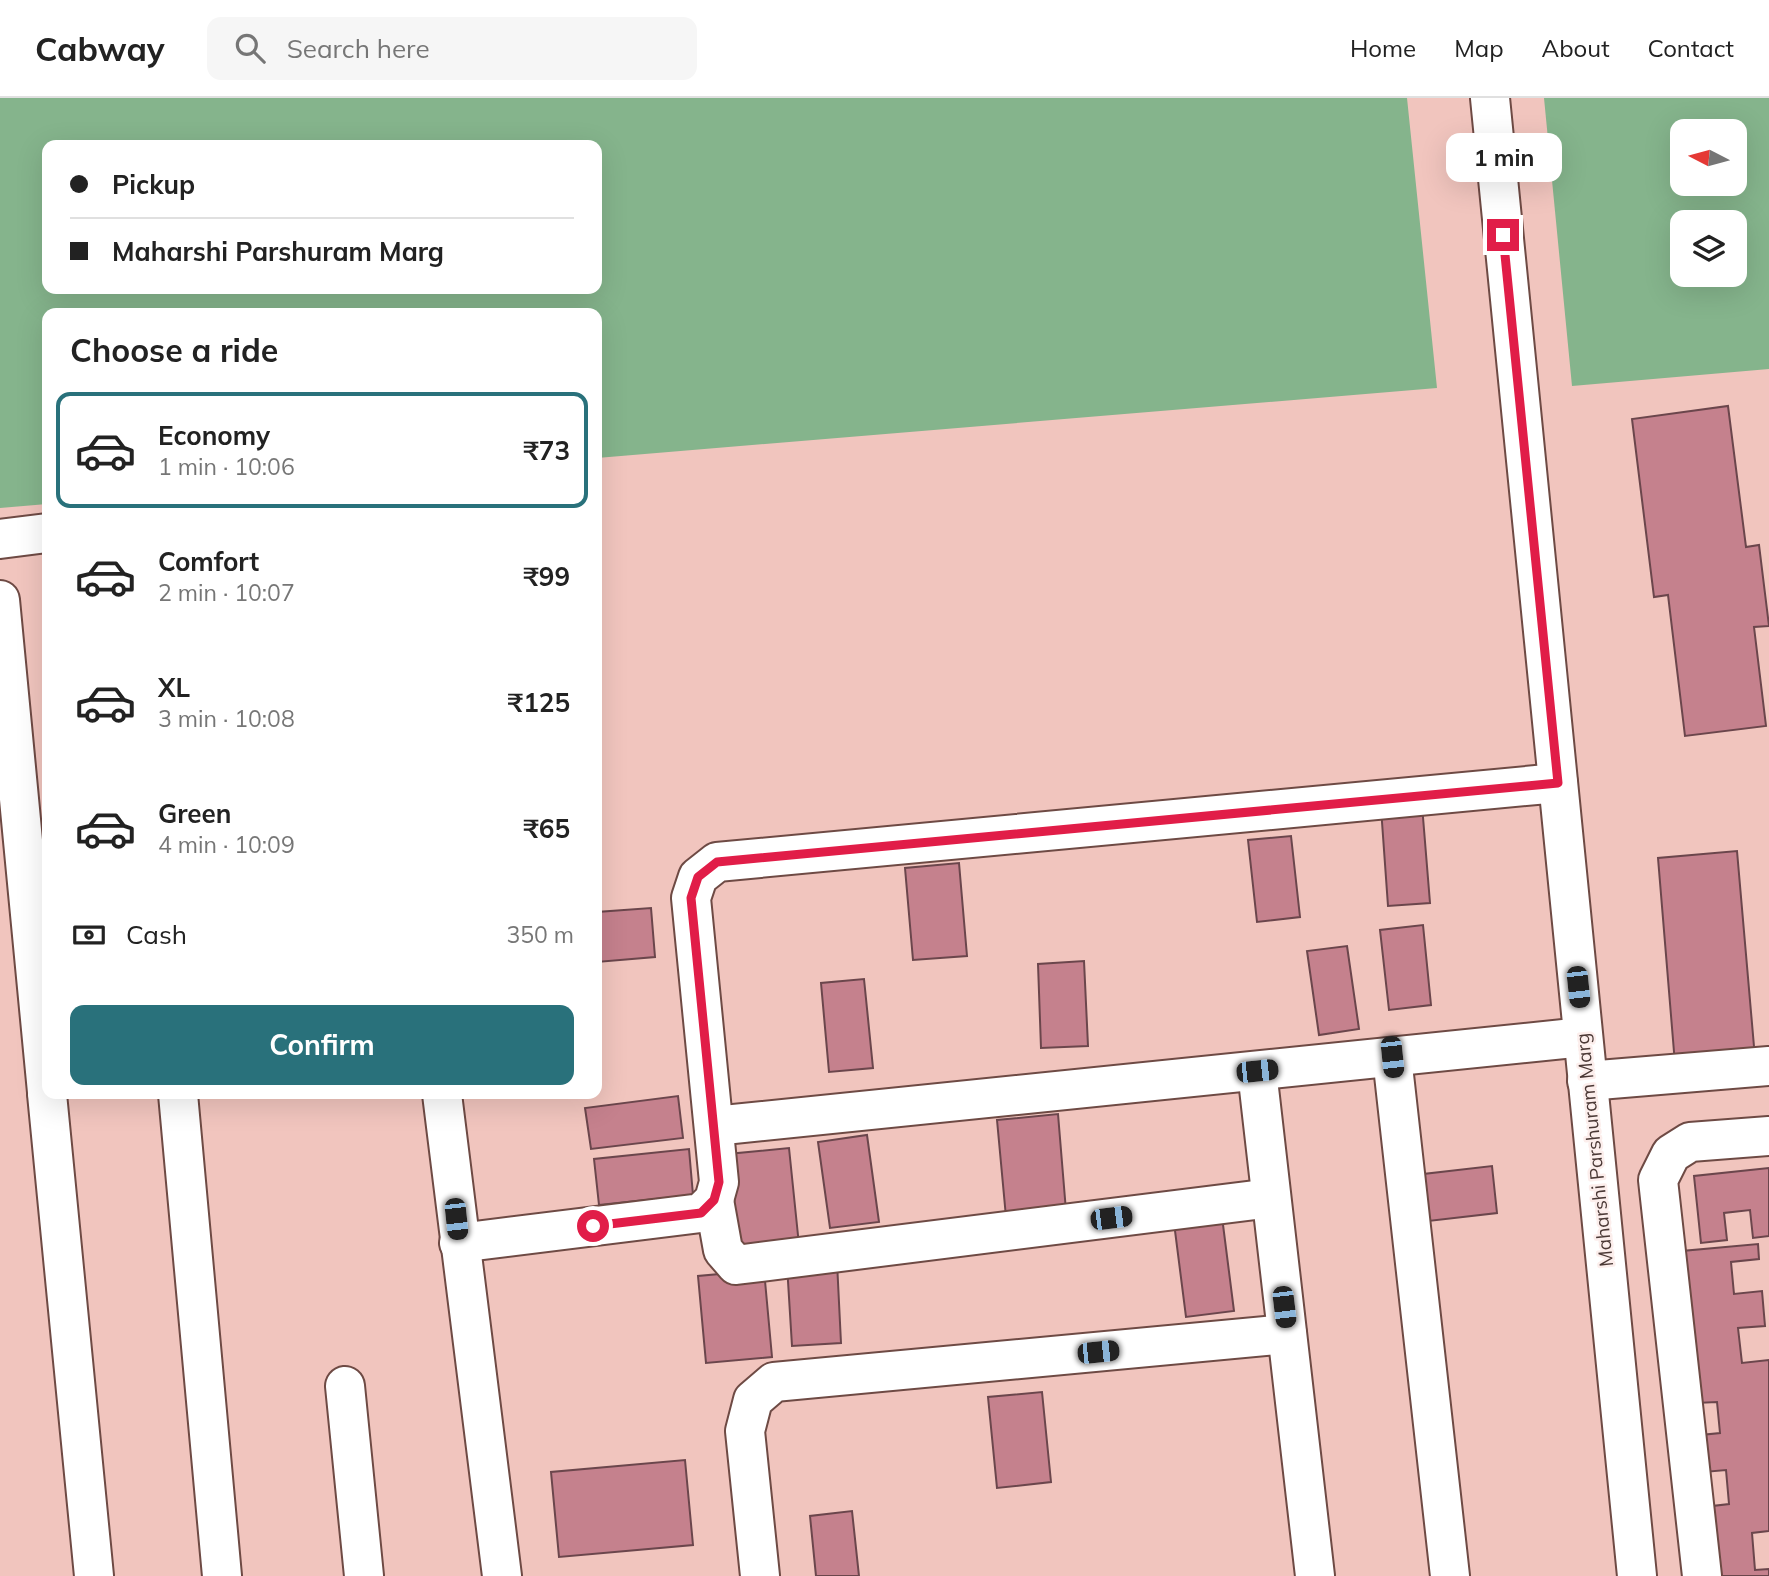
<!DOCTYPE html>
<meta charset="utf-8">
<style>
:root{--surface:#fff;--page:#f6f6f6;--text:#222;--muted:#767676;--line:#e0e0e0;--accent:#29717b}
body{margin:0;font-family:Mulish,sans-serif;background:var(--page);color:var(--text);height:100vh;display:flex;flex-direction:column;font-size:26px;white-space:nowrap}
*{box-sizing:border-box;margin:0}
p{font-size:23px;color:var(--muted)}
.icon{flex:none;width:38px;height:38px;fill:none;stroke:currentColor;stroke-width:2;stroke-linecap:round;stroke-linejoin:round}
.map{position:relative;flex:1;overflow:hidden}
.panel{position:absolute;left:42px;top:210px;width:560px;height:791px;display:flex;flex-direction:column;background:var(--surface);border-radius:14px;box-shadow:0 7px 28px #0002}
.panel>*{flex:none}
.banner{position:absolute;left:42px;top:42px;width:560px;height:154px;border-radius:14px;box-shadow:0 7px 28px #0002;display:grid;align-content:center;height:154px;padding:0 28px;background:var(--surface)}
.needle{width:46px;rotate:276deg}
.buttons{position:absolute;left:1670px;top:21px;display:grid;gap:14px}
.buttons a{display:grid;place-items:center;width:77px;height:77px;border-radius:14px;background:var(--surface);box-shadow:0 7px 28px #0002;font-size:35px}
.end{position:absolute;width:32px;height:32px;margin:-16px;border:9px solid #e11d48;background:#fff;box-shadow:0 0 0 4px #fff}
.from{border-radius:50%}
.bubble{position:absolute;height:49px;border-radius:14px;background:var(--surface);box-shadow:0 7px 28px #0002;font-size:23px;font-weight:700;line-height:49px;text-align:center}
.car{position:absolute;width:21px;height:42px;margin:-21px -10px;border-radius:9px;box-shadow:0 0 5px 2px #0007;background:linear-gradient(#222 24%,#8ab4d8 0 40%,#222 0 76%,#8ab4d8 0 86%,#222 0)}
.banner b{display:flex;align-items:center;gap:24px;height:66px;font-size:26px}
.banner b+b{border-top:2px solid var(--line)}
.banner i{width:18px;height:18px;background:var(--text)}
ul{padding:0;list-style:none}
li{display:flex;align-items:center;gap:21px;height:116px;margin:0 14px 10px;padding:0 14px;border:4px solid transparent;border-radius:14px}
li div{flex:1}
li b{display:block;font-size:26px}
li em{font-style:normal;font-weight:700}
li.current{border-color:var(--accent)}
li>.icon{width:63px;height:63px;stroke-width:1.5}
h2{padding:0 28px;font-size:32px;line-height:84px}
.pay{display:flex;align-items:center;gap:18px;height:77px;padding:0 28px;font-size:26px}
.pay p{margin-inline-start:auto}
.button{display:flex;gap:14px;margin-top:auto;padding:14px 28px}
.button a{flex:1;height:80px;border-radius:14px;background:var(--accent);color:#fff;font-size:28px;font-weight:700;line-height:80px;text-align:center}
header{display:flex;align-items:center;gap:42px;box-sizing:border-box;height:98px;padding:0 35px;background:var(--surface);border-bottom:2px solid var(--line)}
header strong{font-size:33px}
nav{display:flex;gap:38px;margin-inline-start:auto;font-size:24px}
.search{width:490px;height:63px;background:var(--page);display:flex;align-items:center;gap:18px;box-sizing:border-box;padding:0 24px;border-radius:14px;color:var(--muted);font-size:26px}
.map>svg:first-child{display:block}
.green{fill:#85b48c;fill-rule:evenodd}
.building{fill:#c5818d;stroke:#6b464c;stroke-width:2}
.lines{fill:none;stroke-linecap:round;stroke-linejoin:round}
.minor-casing{stroke:#6e4a44;stroke-width:42}
.minor{stroke:#fff;stroke-width:38}
.route{stroke:#e11d48;stroke-width:9}
.labels{text-anchor:middle;stroke-width:5;stroke-linejoin:round;paint-order:stroke}
.street-label{font-size:19px;fill:#4a3835;stroke:#fceeec}
</style>
<header>
<strong>Cabway</strong>
<div class="search"><svg class="icon" aria-label="search" viewBox="0 0 24 24"><circle cx="10" cy="10" r="6"/><path d="M15 15l6 6"/></svg>Search here</div>
<nav><a>Home</a><a>Map</a><a>About</a><a>Contact</a></nav>
</header>
<div class="map">
<svg width="1769" height="1478" viewBox="0 0 1769 1478">
<rect width="100%" height="100%" fill="#f1c5be"/>
<!-- green -->
<g class="green">
<path d="M0,0H1407L1437,290L597,360V215H47V406L0,410ZM47,47H597V191H47Z"/>
<path d="M1544,0H1769V271L1572,288ZM1682,33H1734V86H1682ZM1682,124H1734V177H1682Z"/>
</g>
<!-- building -->
<g class="building">
<path d="M1728,308L1746,449L1759,447L1769,528L1754,529L1766,628L1685,638L1668,497L1654,499L1632,321Z"/>
<path d="M1422,707L1430,805L1388,808L1381,710Z"/>
<path d="M1291,738L1300,819L1257,824L1248,742Z"/>
<path d="M1737,753L1755,960L1675,966L1658,760Z"/>
<path d="M959,765L967,858L913,862L905,770Z"/>
<path d="M651,810L655,859L597,864V814Z"/>
<path d="M1423,827L1431,907L1389,912L1380,832Z"/>
<path d="M1347,848L1359,931L1319,937L1307,853Z"/>
<path d="M1084,863L1088,948L1041,950L1038,866Z"/>
<path d="M864,881L873,970L829,974L821,885Z"/>
<path d="M678,998L683,1040L591,1051L585,1010Z"/>
<path d="M1058,1016L1066,1113L1006,1119L997,1022Z"/>
<path d="M867,1037L879,1124L830,1130L818,1044Z"/>
<path d="M789,1050L799,1147L738,1153L728,1056Z"/>
<path d="M689,1051L693,1097L599,1107L594,1061Z"/>
<path d="M1492,1068L1497,1115L1420,1124L1415,1077Z"/>
<path d="M1769,1070V1138L1753,1140L1750,1112L1724,1115L1727,1142L1701,1145L1694,1078Z"/>
<path d="M1221,1111L1234,1213L1186,1219L1173,1117Z"/>
<path d="M1758,1146L1759,1161L1731,1164L1734,1196L1762,1193L1765,1228L1738,1230L1742,1265L1769,1262V1433L1752,1435L1755,1472L1769,1471V1478H1711L1704,1409L1729,1406L1726,1372L1704,1374L1701,1337L1720,1335L1717,1304L1696,1305L1682,1153Z"/>
<path d="M837,1164L841,1245L792,1248L787,1167Z"/>
<path d="M764,1172L772,1259L706,1265L698,1178Z"/>
<path d="M1042,1294L1051,1384L997,1390L988,1299Z"/>
<path d="M685,1362L693,1447L559,1459L551,1374Z"/>
<path d="M852,1413L859,1478H816L810,1418Z"/>
</g>
<g class="lines">
<!-- minor casing -->
<g class="minor-casing">
<g id="minor">
<path d="M1490,0L1637,1478"/>
<path d="M0,441L47,435"/>
<path d="M0,502L47,994"/>
<path d="M1392,959L1450,1478"/>
<path d="M1257,973L1315,1478"/>
<path d="M1587,983L1769,968"/>
<path d="M47,996L94,1478"/>
<path d="M178,996L222,1478"/>
<path d="M442,996L502,1478"/>
<path d="M714,1028L1583,939"/>
<path d="M714,1102L723,1152L736,1167L1271,1100"/>
<path d="M459,1145L701,1115L714,1102L719,1084L691,800L698,779L717,764L1558,685"/>
<path d="M345,1288L364,1478"/>
<path d="M760,1478L745,1333L753,1302L774,1284L1287,1236"/>
<path d="M1702,1478L1658,1082L1671,1056L1690,1044L1769,1038"/>
</g>
</g>
<!-- minor -->
<use href="#minor" class="minor"/>
</g>
<g class="lines">
<!-- route -->
<path class="route" d="M593,1128L701,1115L714,1102L719,1084L691,800L698,779L717,764L1558,685L1503,137"/>
</g>
<g class="labels">
<!-- street labels -->
<g class="street-label">
<text transform="translate(1594 1052) rotate(-96)" y="7">Maharshi Parshuram Marg</text>
</g>
</g>
</svg>
<div class="buttons">
<a><svg class="needle" viewBox="-14 -14 28 28"><path d="M0-13l5 13h-10z" fill="#e53935"/><path d="M0 13l5-13h-10z" fill="#767676"/></svg></a>
<a><svg class="icon" aria-label="layers" viewBox="0 0 24 24"><path d="M12 4l9 5-9 5-9-5zM3 14l9 5 9-5"/></svg></a>
</div>
<i class="end from" style="left:593px;top:1128px"></i>
<i class="end" style="left:1503px;top:137px"></i>
<div class="bubble" style="left:1446px;top:35px;width:116px">1 min</div>
<i class="car" style="left:1578px;top:889px;rotate:174deg"></i>
<i class="car" style="left:1392px;top:959px;rotate:174deg"></i>
<i class="car" style="left:1257px;top:973px;rotate:84deg"></i>
<i class="car" style="left:1111px;top:1120px;rotate:83deg"></i>
<i class="car" style="left:456px;top:1121px;rotate:174deg"></i>
<i class="car" style="left:1284px;top:1209px;rotate:173deg"></i>
<i class="car" style="left:1098px;top:1254px;rotate:84deg"></i>
<div class="banner">
<b><i class="from"></i>Pickup</b>
<b><i></i>Maharshi Parshuram Marg</b>
</div>
<section class="panel">
<h2>Choose a ride</h2>
<ul>
<li class="current"><svg class="icon" aria-label="car" viewBox="0 0 24 24"><path d="M5 17H2v-5l4-1 3-4h7l3 4 3 1v5h-3M9 17h6M6 11h13"/><circle cx="7" cy="17" r="2"/><circle cx="17" cy="17" r="2"/></svg><div><b>Economy</b><p>1 min · 10:06</p></div><em>₹73</em></li>
<li><svg class="icon" aria-label="car" viewBox="0 0 24 24"><path d="M5 17H2v-5l4-1 3-4h7l3 4 3 1v5h-3M9 17h6M6 11h13"/><circle cx="7" cy="17" r="2"/><circle cx="17" cy="17" r="2"/></svg><div><b>Comfort</b><p>2 min · 10:07</p></div><em>₹99</em></li>
<li><svg class="icon" aria-label="car" viewBox="0 0 24 24"><path d="M5 17H2v-5l4-1 3-4h7l3 4 3 1v5h-3M9 17h6M6 11h13"/><circle cx="7" cy="17" r="2"/><circle cx="17" cy="17" r="2"/></svg><div><b>XL</b><p>3 min · 10:08</p></div><em>₹125</em></li>
<li><svg class="icon" aria-label="car" viewBox="0 0 24 24"><path d="M5 17H2v-5l4-1 3-4h7l3 4 3 1v5h-3M9 17h6M6 11h13"/><circle cx="7" cy="17" r="2"/><circle cx="17" cy="17" r="2"/></svg><div><b>Green</b><p>4 min · 10:09</p></div><em>₹65</em></li>
</ul>
<div class="pay"><svg class="icon" aria-label="cash" viewBox="0 0 24 24"><path d="M3 7h18v10H3z"/><circle cx="12" cy="12" r="2"/></svg>Cash<p>350 m</p></div>
<div class="button"><a>Confirm</a></div>
</section>
</div>
